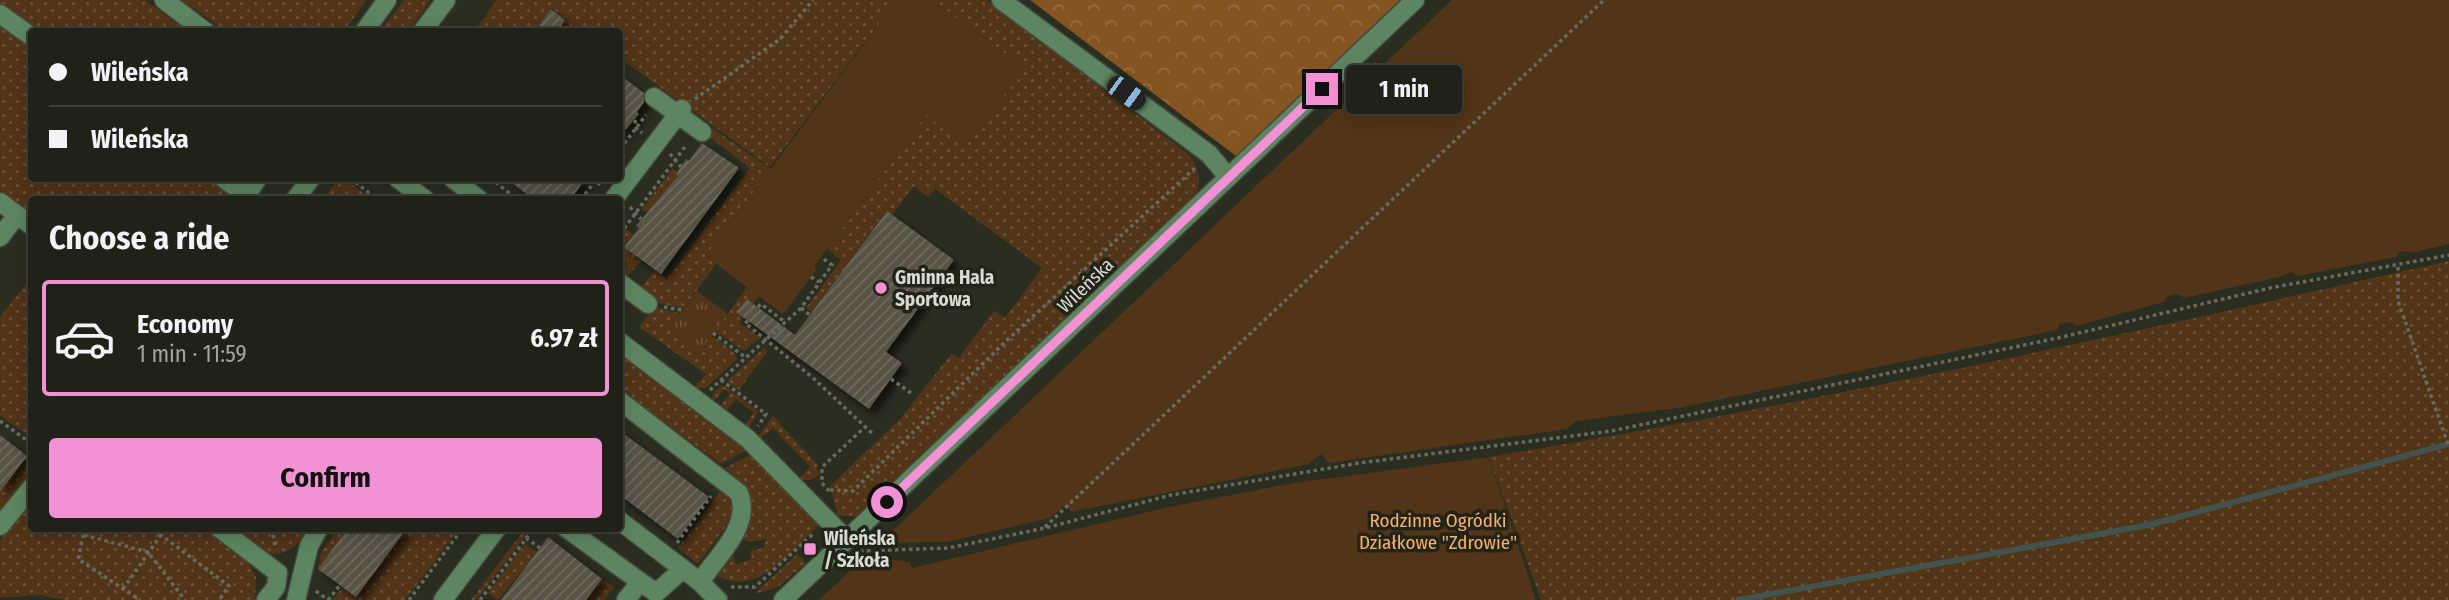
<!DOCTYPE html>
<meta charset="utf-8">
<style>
:root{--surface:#202218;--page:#282a21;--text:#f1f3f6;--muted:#a2a4a2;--line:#3d3f37;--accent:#f391d5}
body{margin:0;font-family:"Fira Sans Condensed",sans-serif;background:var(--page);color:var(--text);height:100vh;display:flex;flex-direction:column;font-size:26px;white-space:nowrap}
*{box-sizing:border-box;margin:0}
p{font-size:23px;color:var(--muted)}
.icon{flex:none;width:38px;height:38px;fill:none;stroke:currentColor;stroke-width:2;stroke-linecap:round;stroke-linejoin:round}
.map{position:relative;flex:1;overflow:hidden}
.side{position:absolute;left:28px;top:196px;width:595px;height:336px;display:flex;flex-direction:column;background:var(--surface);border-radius:7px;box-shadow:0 4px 18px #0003,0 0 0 2px var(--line)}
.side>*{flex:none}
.guide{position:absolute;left:28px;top:28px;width:595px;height:154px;border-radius:7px;box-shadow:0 4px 18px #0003,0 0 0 2px var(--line);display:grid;align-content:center;height:154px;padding:0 21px;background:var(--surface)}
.end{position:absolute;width:32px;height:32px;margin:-16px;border:9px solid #f391d5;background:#111;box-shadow:0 0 0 4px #111}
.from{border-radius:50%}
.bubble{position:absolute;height:49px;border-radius:7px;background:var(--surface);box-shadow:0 4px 18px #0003,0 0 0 2px var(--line);font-size:23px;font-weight:700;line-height:49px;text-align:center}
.car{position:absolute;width:21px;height:42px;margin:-21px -10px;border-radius:9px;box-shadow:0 0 5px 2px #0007;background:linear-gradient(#222 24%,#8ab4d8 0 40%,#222 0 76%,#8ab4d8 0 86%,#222 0)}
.guide b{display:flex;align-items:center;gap:24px;height:66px;font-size:26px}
.guide b+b{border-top:2px solid var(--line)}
.guide i{width:18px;height:18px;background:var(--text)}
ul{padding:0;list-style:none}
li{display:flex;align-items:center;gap:21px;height:116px;margin:0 14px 10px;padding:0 7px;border:4px solid var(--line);border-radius:7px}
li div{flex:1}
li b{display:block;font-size:26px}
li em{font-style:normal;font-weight:700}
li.current{border-color:var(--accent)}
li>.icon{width:63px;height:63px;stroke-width:1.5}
h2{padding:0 21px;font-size:32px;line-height:84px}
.cta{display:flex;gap:14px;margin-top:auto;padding:14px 21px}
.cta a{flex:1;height:80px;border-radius:7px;background:var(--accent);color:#111;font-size:28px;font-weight:700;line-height:80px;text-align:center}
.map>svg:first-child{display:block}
.grass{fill:url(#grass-dots)}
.forest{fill:url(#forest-crowns)}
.park{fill:url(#park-tufts)}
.garden{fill:#523417}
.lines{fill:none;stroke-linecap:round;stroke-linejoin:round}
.stream{stroke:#41534c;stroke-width:6}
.building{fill:url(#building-hatch);filter:url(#shadow)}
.minor-casing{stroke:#464a3c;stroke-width:21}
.path{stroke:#676b5f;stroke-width:3.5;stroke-dasharray:3.5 3.5;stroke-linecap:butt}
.minor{stroke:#5e8562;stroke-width:18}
.route{stroke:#f391d5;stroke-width:9}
.poi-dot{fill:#f391d5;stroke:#212417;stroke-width:2.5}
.labels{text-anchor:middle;stroke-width:7;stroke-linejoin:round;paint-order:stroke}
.poi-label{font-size:19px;font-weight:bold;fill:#d8dbd2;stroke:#212417;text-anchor:start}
.street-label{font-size:19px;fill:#d8dbd2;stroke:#212417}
.park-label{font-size:19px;fill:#fab16c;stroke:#212417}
</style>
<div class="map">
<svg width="2449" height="600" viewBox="0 0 2449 600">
<defs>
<pattern id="grass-dots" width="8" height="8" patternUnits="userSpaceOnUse" patternTransform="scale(1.75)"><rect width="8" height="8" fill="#523417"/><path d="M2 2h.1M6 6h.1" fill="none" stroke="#6a5138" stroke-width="1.8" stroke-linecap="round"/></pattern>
<pattern id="forest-crowns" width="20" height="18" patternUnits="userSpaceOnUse" patternTransform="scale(1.75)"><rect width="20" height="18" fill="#855423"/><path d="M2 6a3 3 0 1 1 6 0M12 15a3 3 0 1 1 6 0" fill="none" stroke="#966c42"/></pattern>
<pattern id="park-tufts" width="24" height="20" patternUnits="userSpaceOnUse" patternTransform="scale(1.75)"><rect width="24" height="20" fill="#523417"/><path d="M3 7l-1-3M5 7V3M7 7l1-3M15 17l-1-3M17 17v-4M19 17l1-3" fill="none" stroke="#6a5138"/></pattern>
<pattern id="building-hatch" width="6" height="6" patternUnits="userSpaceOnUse" patternTransform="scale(1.75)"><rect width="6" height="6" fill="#585344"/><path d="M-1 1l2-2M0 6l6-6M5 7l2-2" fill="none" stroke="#6f6b5e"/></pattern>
<filter id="shadow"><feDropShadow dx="6" dy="6" stdDeviation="3.5" flood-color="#0009"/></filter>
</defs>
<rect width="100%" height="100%" fill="#2a2e20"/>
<!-- grass -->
<g class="grass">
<path d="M0,0H145L187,31H36L0,5Z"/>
<path d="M182,0H366L345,31H225Z"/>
<path d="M404,0H430L410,31H380Z"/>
<path d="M497,0H897L770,167L620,58V32L557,31L566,19L552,8L534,31L473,32Z"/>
<path d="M932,0H986L1187,153C1199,167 1204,182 1193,199L857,516H838L830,486L901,418L952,353L959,358L994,311L1005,318L1042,268L935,189L928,197L914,186L892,215L886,211L812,312L806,308L841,260L827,249L926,115L1024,68Z"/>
<path d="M0,21L31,45L32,178L212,179L227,192L230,199L32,200L31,213L0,190Z"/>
<path d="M712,128L771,169L706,256L716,264L684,308L658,303L640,289L654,270L667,279L750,168L707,135Z"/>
<path d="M673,168L678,176L650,213L641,210Z"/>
<path d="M338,179H344L372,199H323Z"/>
<path d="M626,229L634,234L624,247L642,260L628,275L620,274L628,263L620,256V238Z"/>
<path d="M2449,261V600H1541L1489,457C1811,404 2130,333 2449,261Z"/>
<path d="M31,278V437L0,416V317Z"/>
<path d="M747,287L759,296L754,304L747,299L737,312L744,318L740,323L760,338L744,351L715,331Z"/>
<path d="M654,307L680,313L669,328L700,351L711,335L735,353L737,359L707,387L699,389L695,386L706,374L639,327Z"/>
<path d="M765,347L767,352L739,390L727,381Z"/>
<path d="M620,354L726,433L745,451L721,464L620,389Z"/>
<path d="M723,385L758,411L749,428L745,425L754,413L736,399L726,411L720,406L730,394L724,389L714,401L712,399L713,393Z"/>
<path d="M773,416L818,465L816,468L821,474C814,480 807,482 799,478L810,467L773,428L761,438L758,436Z"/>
<path d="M750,455L819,525C791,550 758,598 718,576L733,555L736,564L752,559L750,551L763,548L767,539L749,542L743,539C759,510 750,487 725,468Z"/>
<path d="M27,456L31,463V474L0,511V492Z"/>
<path d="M722,489L733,505L732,518L698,564L678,548Z"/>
<path d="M31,499L32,528L204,529L246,559L256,577L255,600H66L38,595L0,598V541Z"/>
<path d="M227,529H310C280,570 261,553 227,529Z"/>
<path d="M338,529H348L318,569L321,552Z"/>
<path d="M407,529H459L405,600H333L342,587L356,597Z"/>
<path d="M525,529H531L476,600H471Z"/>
<path d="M525,544L537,552L498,600L488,593Z"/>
<path d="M797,554L806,563L778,587L754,594Z"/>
<path d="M602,579L614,587L604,600H586Z"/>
</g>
<!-- forest -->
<path class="forest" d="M1030,0H1400L1236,156Z"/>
<!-- park -->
<path class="park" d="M697,291L728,314L700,351L669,328Z"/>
<!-- garden -->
<g class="garden">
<path d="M897,0H932L1025,68L966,146L926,115L814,266L817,269L783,314L706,256Z"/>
<path d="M1452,0H2449V244L2416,252L2400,251L2396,257L2298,276L2291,272L2280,277L2184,298L2178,294L2168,296L2164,302L2076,326L2070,322L2060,324L2057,330L1678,408L1576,421L1567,429L1329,463L1321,454L1309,464L1071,512L1066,505L1050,518L947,542L880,543Z"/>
<path d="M1489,457L1536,600H819L866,556L910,562L912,568L1169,507L1294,483Z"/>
</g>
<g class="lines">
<!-- stream -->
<path class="stream" d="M1738,600L2149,525L2449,444"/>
</g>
<!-- building -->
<g class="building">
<path d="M551,9L565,20L557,32H534Z"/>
<path d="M620,75L644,93V102L637,112L639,114L620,136Z"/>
<path d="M702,143L739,168L661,274L624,247L639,228L636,226L678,176L676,174L686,159L689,161Z"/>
<path d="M506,178H586L570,200H534Z"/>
<path d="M887,211L954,260L886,352L902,363L869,409L736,312L747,299L795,335Z"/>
<path d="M620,431L709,497L678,539L620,495Z"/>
<path d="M0,435L27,456L0,492Z"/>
<path d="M348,528H407L356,597L318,569Z"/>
<path d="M548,537L602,579L586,600H501Z"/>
</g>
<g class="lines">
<!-- minor casing -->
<g class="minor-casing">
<g id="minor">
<path d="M164,0L206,32"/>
<path d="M1001,0L1209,154L1228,177"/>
<path d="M0,14L32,37"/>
<path d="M364,32L387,0"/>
<path d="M422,32L446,0"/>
<path d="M654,97L702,132"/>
<path d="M223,178L246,195"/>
<path d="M397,178L426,200"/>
<path d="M452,178L480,200"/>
<path d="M243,200L258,178"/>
<path d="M295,200L311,178"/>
<path d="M613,200L682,109"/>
<path d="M0,202L32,226"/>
<path d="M0,237L17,215"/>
<path d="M620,283L648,304"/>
<path d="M620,342L748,439L847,540"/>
<path d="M620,401L739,493C752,526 717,556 700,582"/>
<path d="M620,521L700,582L718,600"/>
<path d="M0,526L32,487"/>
<path d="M219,528L278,573L276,587L266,600"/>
<path d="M566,528L656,593L683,569"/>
<path d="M296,600L309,546L319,528"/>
<path d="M443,600L497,528"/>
<path d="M626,600L640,582"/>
<path d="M783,600L1415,0"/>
</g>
</g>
<!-- path -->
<g class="path">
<path d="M695,99L780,39L813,0"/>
<path d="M635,120L636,128L642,133"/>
<path d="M620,149L646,115"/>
<path d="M670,154L681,167"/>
<path d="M350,178L378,200"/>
<path d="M490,178L518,200"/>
<path d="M592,178L602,186"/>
<path d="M581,200L597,178"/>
<path d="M630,207L641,219"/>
<path d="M620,234L687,144"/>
<path d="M2398,267V301L2449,447"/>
<path d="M811,277L819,282"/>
<path d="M664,307L682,310"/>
<path d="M758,307L761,304L785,322"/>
<path d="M801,308L810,315"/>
<path d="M748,321L745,323L812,377L874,435"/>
<path d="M713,333L745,357"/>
<path d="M891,379L911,393"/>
<path d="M721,380L766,414L758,426"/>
<path d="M710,390L801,308L832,265L821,257"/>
<path d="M0,421L32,444"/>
<path d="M830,490L853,491L1005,342L1196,167"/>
<path d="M829,491L822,483V467L865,427"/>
<path d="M1045,527L1604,0"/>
<path d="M85,528L78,559L140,600"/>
<path d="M166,528L161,535L229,586L219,600"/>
<path d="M272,528L275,546"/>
<path d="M84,535L148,552L185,600"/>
<path d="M526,538L540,548"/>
<path d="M677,543L711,496"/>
<path d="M860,551L948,548L1045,528L1171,495L1359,463L1611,431L2058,338L2270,288L2449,255"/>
<path d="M731,587H755L814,533"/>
<path d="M123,589L161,535L153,528"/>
<path d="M316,591L328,600"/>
<path d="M328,600L340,585"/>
<path d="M409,600L463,528"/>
<path d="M480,600L534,528"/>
</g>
<!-- minor -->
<use href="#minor" class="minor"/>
</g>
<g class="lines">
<!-- route -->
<path class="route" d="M887,502L1322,89"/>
</g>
<!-- markers -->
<g class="poi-dot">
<circle cx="881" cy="288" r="7"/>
<rect x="803" y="542" width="14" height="14" rx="3.5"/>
</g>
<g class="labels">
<!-- poi labels -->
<g class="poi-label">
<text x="895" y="284">Gminna Hala<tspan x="895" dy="22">Sportowa</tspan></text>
<text x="824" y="545">Wileńska<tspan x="824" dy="22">/ Szkoła</tspan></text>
</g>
<!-- street labels -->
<g class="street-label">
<text transform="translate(1085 285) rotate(-44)" y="7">Wileńska</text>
</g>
<!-- park labels -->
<g class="park-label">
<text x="1438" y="527">Rodzinne Ogródki<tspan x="1438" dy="22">Działkowe "Zdrowie"</tspan></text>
</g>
</g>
</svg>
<i class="end from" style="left:887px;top:502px"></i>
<i class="end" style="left:1322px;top:89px"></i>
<div class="bubble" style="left:1346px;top:65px;width:116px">1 min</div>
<i class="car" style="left:1126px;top:93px;rotate:126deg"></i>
<div class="guide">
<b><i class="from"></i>Wileńska</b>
<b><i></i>Wileńska</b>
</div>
<section class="side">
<h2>Choose a ride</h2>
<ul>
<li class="current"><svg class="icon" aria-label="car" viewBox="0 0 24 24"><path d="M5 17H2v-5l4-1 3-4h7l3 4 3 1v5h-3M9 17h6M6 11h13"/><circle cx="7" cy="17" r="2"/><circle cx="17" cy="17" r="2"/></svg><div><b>Economy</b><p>1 min · 11:59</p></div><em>6.97 zł</em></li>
</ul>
<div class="cta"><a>Confirm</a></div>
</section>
</div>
